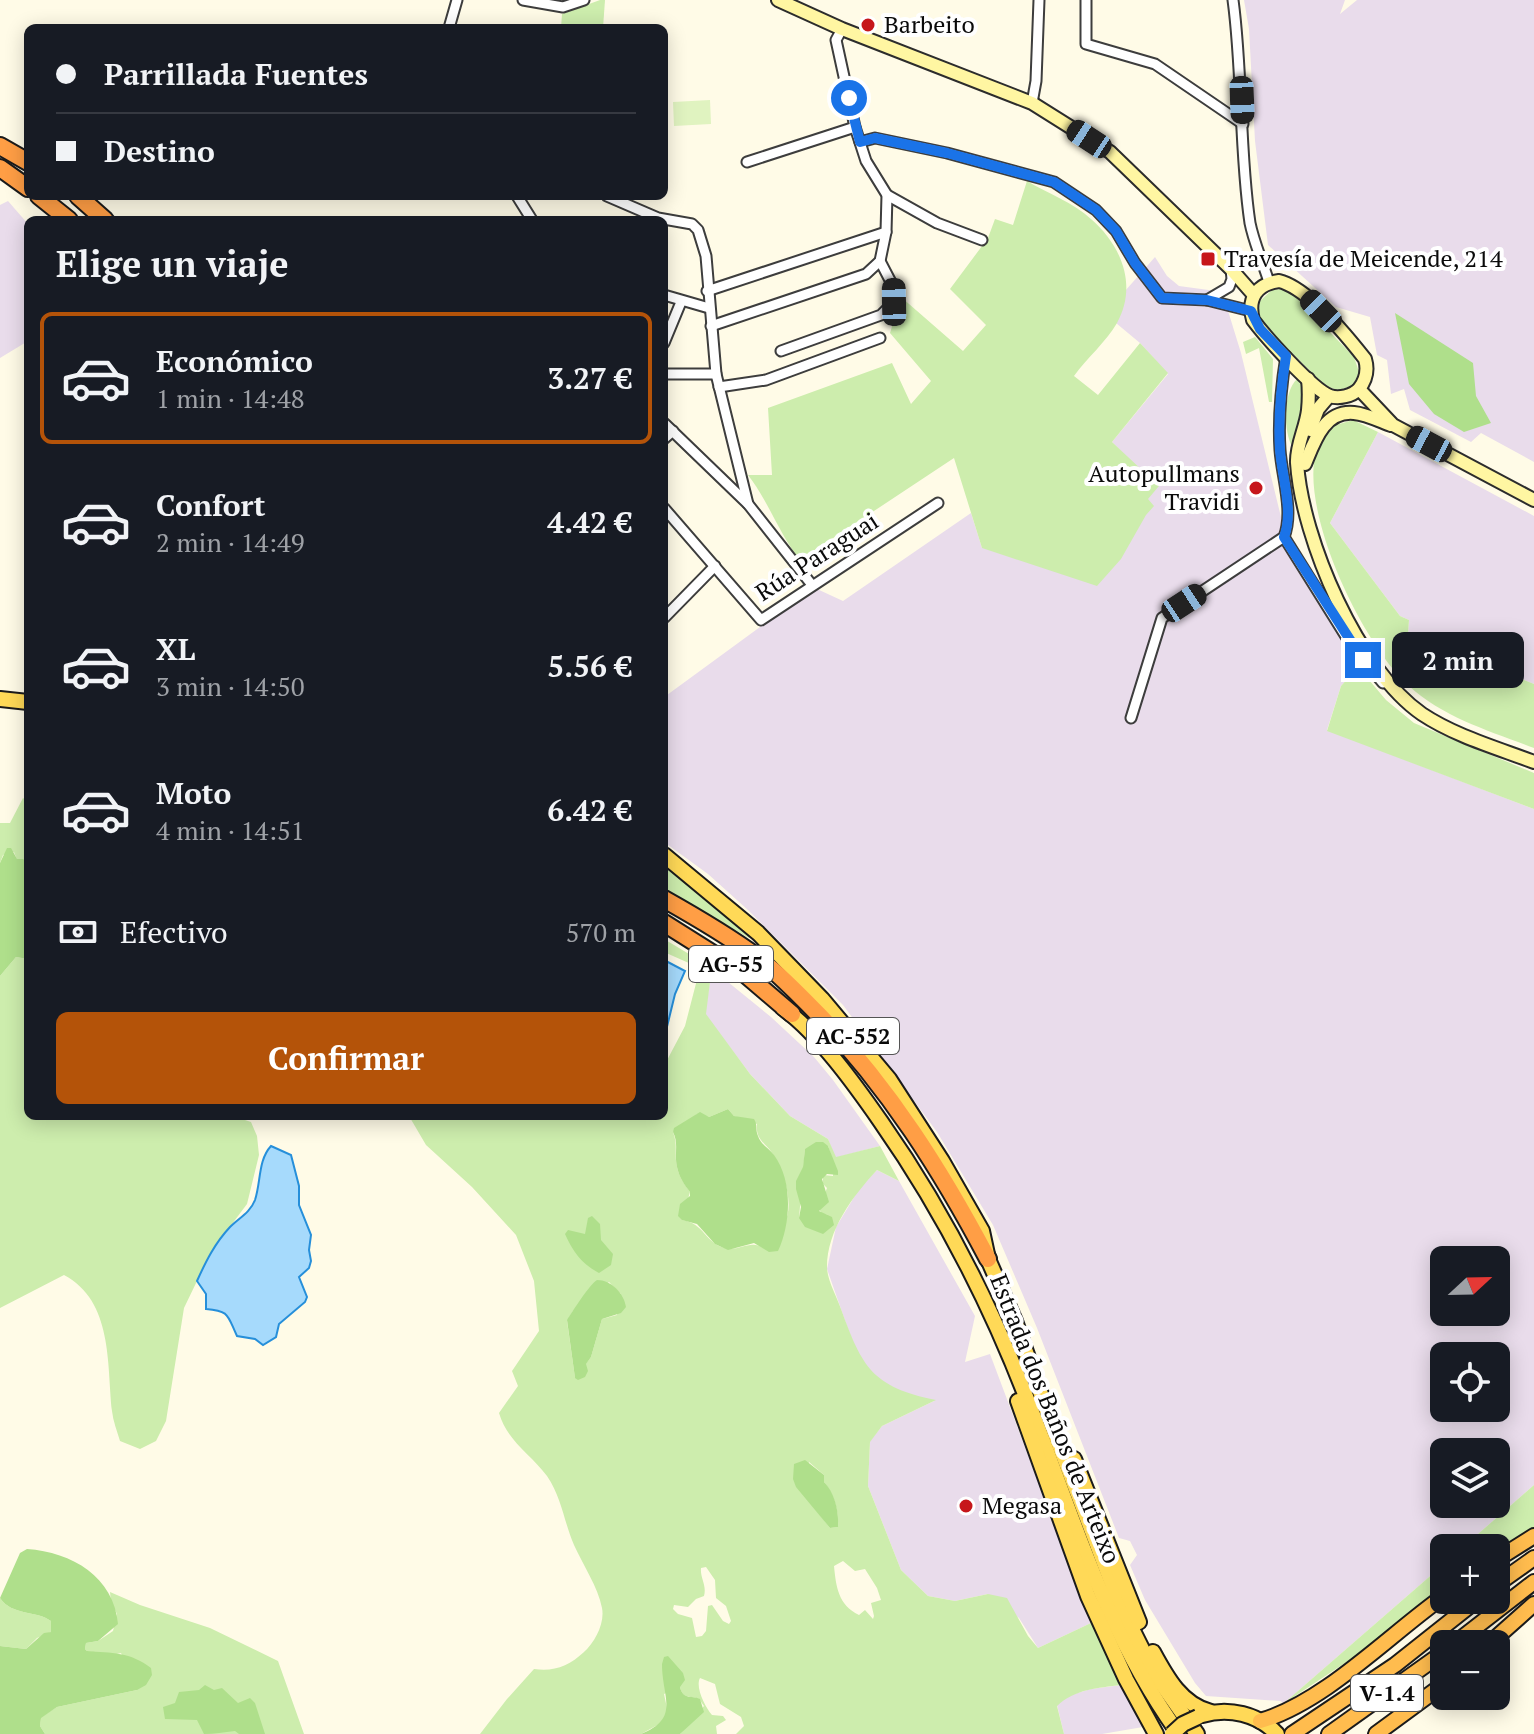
<!DOCTYPE html>
<html lang="es">
<meta charset="utf-8">
<style>
:root{--surface:#171b24;--page:#242831;--text:#f1f3f6;--muted:#9ea1a6;--line:#363941;--accent:#b45309}
body{margin:0;font-family:"PT Serif",serif;background:var(--page);color:var(--text);height:100vh;display:flex;flex-direction:column;font-size:30px;white-space:nowrap}
*{box-sizing:border-box;margin:0}
p{font-size:26px;color:var(--muted)}
.icon{flex:none;width:44px;height:44px;fill:none;stroke:currentColor;stroke-width:2;stroke-linecap:round;stroke-linejoin:round}
.map{position:relative;flex:1;overflow:hidden}
.side{position:absolute;left:24px;top:216px;width:644px;height:904px;display:flex;flex-direction:column;background:var(--surface);border-radius:12px;box-shadow:0 4px 20px #0003}
.side>*{flex:none}
.guide{position:absolute;left:24px;top:24px;width:644px;height:176px;border-radius:12px;box-shadow:0 4px 20px #0003;display:grid;align-content:center;height:176px;padding:0 32px;background:var(--surface)}
.needle{width:52px;rotate:68deg}
.tools{position:absolute;left:1430px;top:1246px;display:grid;gap:16px}
.tools a{display:grid;place-items:center;width:80px;height:80px;border-radius:12px;background:var(--surface);box-shadow:0 4px 20px #0003;font-size:40px}
.end{position:absolute;width:36px;height:36px;margin:-18px;border:10px solid #1a73e8;background:#fff;box-shadow:0 0 0 4px #fff}
.from{border-radius:50%}
.bubble{position:absolute;height:56px;border-radius:12px;background:var(--surface);box-shadow:0 4px 20px #0003;font-size:26px;font-weight:700;line-height:56px;text-align:center}
.car{position:absolute;width:24px;height:48px;margin:-24px -12px;border-radius:10px;box-shadow:0 0 6px 2px #0007;background:linear-gradient(#222 24%,#8ab4d8 0 40%,#222 0 76%,#8ab4d8 0 86%,#222 0)}
.guide b{display:flex;align-items:center;gap:28px;height:76px;font-size:30px}
.guide b+b{border-top:2px solid var(--line)}
.guide i{width:20px;height:20px;background:var(--text)}
ul{padding:0;list-style:none}
li{display:flex;align-items:center;gap:24px;height:132px;margin:0 16px 12px;padding:0 16px;border:4px solid transparent;border-radius:12px}
li div{flex:1}
li b{display:block;font-size:30px}
li em{font-style:normal;font-weight:700}
li.active{border-color:var(--accent)}
li>.icon{width:72px;height:72px;stroke-width:1.5}
h2{padding:0 32px;font-size:36px;line-height:96px}
.pay{display:flex;align-items:center;gap:20px;height:88px;padding:0 32px;font-size:30px}
.pay p{margin-inline-start:auto}
.action{display:flex;gap:16px;margin-top:auto;padding:16px 32px}
.action a{flex:1;height:92px;border-radius:12px;background:var(--accent);color:#fff;font-size:32px;font-weight:700;line-height:92px;text-align:center}
.map>svg:first-child{display:block}
.industrial{fill:#e9dceb;fill-rule:evenodd}
.green{fill:#cdedad;fill-rule:evenodd}
.forest{fill:#afdf8b}
.pitch{fill:#e0f3c0}
.water{fill:#a6dafc;stroke:#268fda;stroke-width:2}
.lines{fill:none;stroke-linecap:round;stroke-linejoin:round}
.minor-casing{stroke:#3d3d3d;stroke-width:13}
.secondary-casing{stroke:#2c2c2c;stroke-width:16}
.primary-casing{stroke:#1b1b1b;stroke-width:18}
.trunk-casing{stroke:#1b1b1b;stroke-width:18}
.motorway-casing{stroke:#1b1b1b;stroke-width:20}
.minor{stroke:#fff;stroke-width:9}
.secondary{stroke:#fff6a2;stroke-width:12}
.primary{stroke:#ffd957;stroke-width:14}
.trunk{stroke:#ffbc4e;stroke-width:14}
.motorway{stroke:#ff9e45;stroke-width:16}
.primary-bridge-casing{stroke:#1b1b1b;stroke-width:18;stroke-linecap:butt}
.primary-bridge{stroke:#ffd957;stroke-width:14}
.route{stroke:#1a73e8;stroke-width:10}
.poi-dot{fill:#c6161b;stroke:#fff;stroke-width:3}
.labels{text-anchor:middle;stroke-width:8;stroke-linejoin:round;paint-order:stroke}
.shield{fill:#fff;stroke:#545454;stroke-width:2}
.shield-label{font-size:22px;font-weight:bold;fill:#0a0a0a}
.poi-label{font-size:24px;fill:#0a0a0a;stroke:#fff;text-anchor:start}
.street-label{font-size:24px;fill:#0a0a0a;stroke:#fff}
</style>
<div class="map">
<svg width="1534" height="1734" viewBox="0 0 1534 1734">
<rect width="100%" height="100%" fill="#fffbe7"/>
<!-- industrial -->
<g class="industrial">
<path d="M1244,0H1345L1340,14L1357,0H1534V462L1481,433L1471,442L1410,410L1404,389L1391,394L1387,360L1377,355L1370,317L1336,307L1268,245L1255,141L1249,29Z"/>
<path d="M8,201L28,224V341L0,358V205Z"/>
<path d="M1155,257L1167,276L1179,286L1216,291L1221,288L1241,353L1290,554L1358,667L1341,686L1327,730L1534,809V1485L1462,1548H1444V1564L1283,1704L1281,1701L1206,1696L1195,1683L1145,1600L1130,1565L1137,1555L1130,1541L1119,1538L1037,1328L993,1225L937,1132L843,1005L748,910L708,874L664,842V692L667,695L760,627L817,589L843,601L971,513L982,548L1122,452L1112,442L1168,374L1140,343L1116,323L1125,291ZM1444,1260H1496V1312H1444ZM1444,1356H1496V1408H1444ZM1444,1452H1496V1504H1444Z"/>
<path d="M1378,432L1534,516V684L1408,634L1409,620L1400,616L1330,523Z"/>
<path d="M711,974L723,978L771,1017L814,1057L833,1080L880,1146L835,1158L828,1139L790,1116L750,1074L705,1014Z"/>
<path d="M877,1170L899,1181L975,1316L965,1362L990,1354L1091,1623L1038,1648L1019,1618L988,1594L955,1601L928,1596L901,1570L868,1486L870,1441L882,1426L934,1401L908,1395L877,1379L856,1352L827,1269L836,1227L859,1189Z"/>
<path d="M1121,1685L1143,1727L1102,1734H1064L1057,1705L1067,1696L1091,1689Z"/>
</g>
<!-- green -->
<g class="green">
<path d="M600,0H605L603,28H561L562,14Z"/>
<path d="M1027,181C1047,193 1074,203 1091,219C1121,245 1138,285 1117,323C1106,342 1087,358 1074,376L1098,395L1140,343L1168,373L1112,442L1159,486L1148,499L1154,506L1146,515L1121,559L1097,586L982,548L954,458L800,560C779,534 769,502 748,475H772L768,408L892,363L911,404L931,381L890,333L901,297L963,351L986,325L950,289L988,238L995,219L1013,225Z"/>
<path d="M1281,289L1294,295L1354,357L1359,372L1353,385L1340,390L1326,387L1262,323L1258,315L1260,301L1272,290Z"/>
<path d="M1255,337L1273,359L1272,402H1269L1259,348L1246,354L1243,342Z"/>
<path d="M1297,379C1313,393 1299,430 1293,448C1283,432 1283,392 1297,379Z"/>
<path d="M1353,420L1378,432L1330,523L1400,616L1409,620L1408,634L1534,684V748C1490,731 1444,718 1409,686C1363,645 1297,509 1317,448C1319,441 1325,433 1329,427Z"/>
<path d="M1358,667L1386,700L1414,723L1534,773V809L1327,731L1341,686Z"/>
<path d="M23,798L28,802V863L17,860L14,852L3,855L0,863V823H10Z"/>
<path d="M664,861L751,934L749,938L664,888Z"/>
<path d="M664,939L724,975L723,978L711,974L706,1014L750,1074L790,1116L828,1139L836,1157L880,1146L899,1181L877,1170C853,1196 827,1230 827,1267C827,1280 837,1297 841,1309C862,1367 872,1387 936,1400L882,1426L870,1442L868,1486L901,1570L928,1596L955,1601L988,1594L1007,1598L1028,1636L1038,1648L1091,1623L1121,1685C1098,1688 1075,1689 1057,1706L1064,1734H736L744,1726L741,1717L720,1704L715,1684L700,1678C695,1687 705,1707 712,1715L723,1716L726,1720L716,1726L717,1734H680L704,1706L699,1699C690,1695 683,1700 680,1687L664,1694L668,1713L663,1722L641,1734H480L507,1699L534,1669C554,1672 569,1666 584,1652C595,1642 605,1623 602,1608C598,1587 583,1565 574,1545C564,1522 562,1498 547,1476C531,1454 507,1441 499,1413L518,1386L512,1371L539,1331L534,1281L516,1235L472,1187L426,1145L409,1116H664V1066L685,1026L700,968L664,952ZM728,1109L734,1116L757,1124C755,1141 767,1143 774,1156C784,1172 795,1206 784,1224C779,1232 770,1240 763,1248C751,1239 738,1252 725,1248C706,1244 704,1223 682,1220L690,1192C684,1183 679,1177 677,1167C674,1153 678,1145 673,1132C680,1122 689,1123 697,1114L709,1117ZM828,1146L833,1161V1176L823,1175V1184L827,1188L819,1209L822,1214L828,1215L799,1218L805,1149ZM609,1282L621,1294L617,1315L602,1319L591,1357L575,1378L567,1321L573,1311ZM809,1462L824,1475V1482C834,1494 839,1511 838,1527L830,1528L805,1496ZM843,1561L855,1571L865,1569L877,1588L881,1600L871,1603L874,1616L873,1619L865,1610L859,1615C838,1605 836,1586 834,1566ZM706,1567L715,1580L716,1598L726,1606L731,1621L729,1624L723,1621L712,1605L708,1606L706,1631L702,1636L696,1637L692,1618L678,1614L673,1609L674,1605L688,1607L696,1599L704,1596C707,1585 700,1578 701,1568Z"/>
<path d="M16,957L28,959V1116H233L251,1122L257,1136L259,1155L247,1204L211,1252L184,1308L166,1421L156,1441L140,1449L120,1441C117,1431 113,1421 112,1411C107,1364 113,1301 64,1275L0,1308V976Z"/>
<path d="M1534,1485V1528L1496,1550V1548H1462Z"/>
<path d="M1444,1564V1587L1351,1659L1283,1704Z"/>
<path d="M110,1592L140,1605L210,1628L278,1661L304,1734H45L40,1726L41,1717L57,1707L137,1690L121,1653L112,1655L87,1651L85,1649L86,1643L98,1641L113,1631L117,1614L111,1602Z"/>
<path d="M0,1598C12,1616 36,1610 51,1621V1632L37,1638L26,1649L0,1646Z"/>
</g>
<!-- forest -->
<g class="forest">
<path d="M1395,313L1473,363L1476,396L1491,423L1464,432L1434,414L1409,384Z"/>
<path d="M7,848H11L17,859H23L28,863V959L16,957L0,976V863Z"/>
<path d="M728,1109L734,1116L754,1119C758,1125 755,1129 758,1136C761,1145 769,1148 774,1155C793,1181 791,1223 778,1251L769,1252L754,1243L728,1250L715,1244L697,1224L682,1220L678,1216L680,1204L690,1196V1192C684,1184 679,1177 677,1167C674,1153 679,1144 673,1132L674,1128L700,1112L709,1117Z"/>
<path d="M816,1142H823L828,1146L838,1171V1175L827,1174L822,1179L829,1202L819,1211L832,1217L834,1225L823,1234L805,1227L799,1218L801,1207L796,1189V1181L803,1167L805,1149Z"/>
<path d="M592,1216L600,1224L601,1240L613,1254L611,1265L599,1273C582,1264 573,1252 565,1234L568,1230L585,1234L588,1218Z"/>
<path d="M597,1280C611,1280 624,1293 626,1307L621,1313L602,1319L591,1357L586,1364L588,1371L585,1377L578,1380L575,1378L567,1320C572,1312 590,1284 597,1280Z"/>
<path d="M805,1460L824,1475V1482C835,1493 839,1512 838,1527L830,1528L796,1487L793,1479L794,1464Z"/>
<path d="M27,1549C72,1552 114,1577 118,1624L98,1641L86,1643L85,1649L87,1651C111,1653 131,1652 151,1668L152,1675L146,1685L137,1690L57,1707L41,1718L40,1726L45,1734H0V1646L26,1649L44,1633L51,1632V1621C36,1610 12,1616 0,1598L20,1553Z"/>
<path d="M668,1656L683,1673L685,1680L680,1687C683,1700 691,1695 700,1699L704,1712L680,1734H641C681,1718 662,1698 662,1664L664,1657Z"/>
<path d="M205,1685L214,1690L222,1688L238,1703L250,1698L255,1703L265,1734H239L235,1731C224,1732 214,1734 204,1734L197,1720L165,1719L163,1707L175,1703L179,1692L199,1690Z"/>
</g>
<!-- pitch -->
<path class="pitch" d="M710,100L711,124L674,126L673,102Z"/>
<!-- water -->
<g class="water">
<path d="M664,960L685,971L675,994L664,1039Z"/>
<path d="M271,1146L291,1155L299,1186V1205L311,1235L309,1250L311,1261L309,1268L299,1277L307,1297L305,1302L279,1324L276,1337L263,1345L255,1339L237,1336C227,1315 230,1311 206,1309V1294L197,1281C206,1261 215,1243 230,1227C239,1218 250,1213 255,1200C261,1182 258,1160 271,1146Z"/>
</g>
<g class="lines">
<!-- minor casing -->
<g class="minor-casing">
<g id="minor">
<path d="M523,0L563,7L584,0"/>
<path d="M1086,0V44L1155,64L1243,124"/>
<path d="M1233,0C1243,74 1239,149 1250,223C1254,243 1263,263 1269,282"/>
<path d="M449,28L457,0"/>
<path d="M1032,103L1036,81L1039,0"/>
<path d="M860,142L875,138L947,153L1054,182L1096,210L1116,231L1135,263L1162,298L1207,300L1251,311"/>
<path d="M747,162L855,127"/>
<path d="M887,195L937,223L982,240"/>
<path d="M517,196L532,220"/>
<path d="M607,196L658,218L692,224L698,230L706,256L716,374L748,504"/>
<path d="M707,291L886,232"/>
<path d="M664,295L709,308"/>
<path d="M1207,300L1229,287L1232,279L1231,269"/>
<path d="M711,326L866,274L880,261L886,232L887,195L866,161L855,127L836,40L842,29"/>
<path d="M664,343L681,302"/>
<path d="M781,351L881,315L894,302L893,286L880,261"/>
<path d="M664,374H716"/>
<path d="M719,387L766,380L880,338"/>
<path d="M664,423L748,504L812,585"/>
<path d="M664,439L673,431"/>
<path d="M664,508L761,620L938,503"/>
<path d="M1284,537L1352,646L1383,683"/>
<path d="M664,618L715,566"/>
<path d="M1131,718L1162,618L1284,537C1294,511 1282,478 1280,450C1278,419 1281,387 1286,356"/>
</g>
</g>
<!-- secondary casing -->
<g class="secondary-casing">
<g id="secondary">
<path d="M778,0L842,29L1032,103L1110,152L1231,269L1253,294"/>
<path d="M1279,281C1308,288 1347,336 1365,359C1368,369 1366,380 1359,389C1352,396 1339,399 1330,396C1313,390 1265,336 1253,320C1247,298 1257,284 1279,281Z"/>
<path d="M1308,379C1309,389 1309,400 1308,410C1306,428 1296,445 1297,463C1302,539 1358,670 1422,714C1455,736 1497,748 1534,762"/>
<path d="M1359,389L1393,425L1534,500"/>
<path d="M1310,430L1318,409L1329,396"/>
<path d="M1305,464C1314,442 1324,410 1354,413C1366,414 1380,421 1391,425"/>
</g>
</g>
<!-- primary casing -->
<g class="primary-casing">
<g id="primary">
<path d="M0,699L28,702"/>
<path d="M664,855L758,933L822,999L889,1079L942,1161L982,1231L988,1259L1015,1321L1058,1442L1120,1605L1154,1673L1197,1734"/>
<path d="M783,1008C818,1033 856,1086 881,1122C942,1209 989,1301 1027,1399C1072,1513 1106,1634 1179,1734"/>
<path d="M1018,1401L1088,1596L1126,1679L1156,1734"/>
<path d="M1074,1459L1139,1622"/>
<path d="M1153,1652C1167,1678 1182,1705 1211,1712"/>
<path d="M1202,1715C1229,1707 1258,1714 1277,1734"/>
</g>
</g>
<!-- trunk casing -->
<g class="trunk-casing">
<g id="trunk">
<path d="M1496,1560L1534,1536"/>
<path d="M1496,1585L1534,1558"/>
<path d="M1454,1644L1534,1582"/>
<path d="M1489,1644L1534,1604"/>
<path d="M1260,1721C1324,1703 1390,1634 1444,1596"/>
<path d="M1292,1734L1395,1665L1477,1600"/>
<path d="M1329,1734L1444,1652"/>
<path d="M1376,1734L1444,1684"/>
</g>
</g>
<!-- motorway casing -->
<g class="motorway-casing">
<g id="motorway">
<path d="M0,146L28,162"/>
<path d="M0,168L28,188"/>
<path d="M39,196L69,220"/>
<path d="M78,196L105,220"/>
<path d="M664,899C696,917 727,935 757,957C780,974 799,995 819,1015C889,1088 941,1170 988,1259"/>
<path d="M664,923L745,974L792,1014"/>
</g>
</g>
<!-- minor -->
<use href="#minor" class="minor"/>
<!-- secondary -->
<use href="#secondary" class="secondary"/>
<!-- primary -->
<use href="#primary" class="primary"/>
<!-- trunk -->
<use href="#trunk" class="trunk"/>
<!-- motorway -->
<use href="#motorway" class="motorway"/>
<!-- primary-bridge casing -->
<g class="primary-bridge-casing">
<path id="primary-bridge" d="M1172,1734L1183,1724L1198,1717"/>
</g>
<!-- primary-bridge -->
<use href="#primary-bridge" class="primary-bridge"/>
</g>
<g class="lines">
<!-- route -->
<path class="route" d="M849,98L860,142L875,138L947,153L1054,182L1096,210L1116,231L1135,263L1162,298L1207,300L1251,311L1260,329L1286,356C1281,387 1278,419 1280,450C1282,478 1294,511 1284,537L1363,660"/>
</g>
<!-- markers -->
<g class="poi-dot">
<circle cx="868" cy="25" r="8"/>
<rect x="1200" y="251" width="16" height="16" rx="4"/>
<circle cx="1256" cy="488" r="8"/>
<circle cx="966" cy="1506" r="8"/>
</g>
<g class="labels">
<!-- shield labels -->
<g class="shield">
<rect x="689" y="946" width="84" height="36" rx="6"/>
<rect x="807" y="1018" width="92" height="36" rx="6"/>
<rect x="1351" y="1675" width="72" height="36" rx="6"/>
</g>
<g class="shield-label">
<text x="731" y="972">AG-55</text>
<text x="853" y="1044">AC-552</text>
<text x="1387" y="1701">V-1.4</text>
</g>
<!-- poi labels -->
<g class="poi-label">
<text x="884" y="33">Barbeito</text>
<text x="1224" y="267">Travesía de Meicende, 214</text>
<text x="1240" y="482" text-anchor="end">Autopullmans<tspan x="1240" dy="28">Travidi</tspan></text>
<text x="982" y="1514">Megasa</text>
</g>
<!-- street labels -->
<g class="street-label">
<text transform="translate(817 557) rotate(-33)" y="8">Rúa Paraguai</text>
<text transform="translate(1055 1419) rotate(68)" y="8">Estrada dos Baños de Arteixo</text>
</g>
</g>
</svg>
<div class="tools">
<a><svg class="needle" viewBox="-14 -14 28 28"><path d="M0-13l5 13h-10z" fill="#e53935"/><path d="M0 13l5-13h-10z" fill="#9ea1a6"/></svg></a>
<a><svg class="icon" aria-label="locate" viewBox="0 0 24 24"><circle cx="12" cy="12" r="6"/><path d="M12 2v4M12 18v4M2 12h4M18 12h4"/></svg></a>
<a><svg class="icon" aria-label="layers" viewBox="0 0 24 24"><path d="M12 4l9 5-9 5-9-5zM3 14l9 5 9-5"/></svg></a>
<a>+</a>
<a>−</a>
</div>
<i class="end from" style="left:849px;top:98px"></i>
<i class="end" style="left:1363px;top:660px"></i>
<div class="bubble" style="left:1392px;top:632px;width:132px">2 min</div>
<i class="car" style="left:1242px;top:100px;rotate:178deg"></i>
<i class="car" style="left:1089px;top:139px;rotate:303deg"></i>
<i class="car" style="left:894px;top:302px;rotate:359deg"></i>
<i class="car" style="left:1321px;top:311px;rotate:316deg"></i>
<i class="car" style="left:1429px;top:444px;rotate:298deg"></i>
<i class="car" style="left:1184px;top:603px;rotate:57deg"></i>
<div class="guide">
<b><i class="from"></i>Parrillada Fuentes</b>
<b><i></i>Destino</b>
</div>
<section class="side">
<h2>Elige un viaje</h2>
<ul>
<li class="active"><svg class="icon" aria-label="car" viewBox="0 0 24 24"><path d="M5 17H2v-5l4-1 3-4h7l3 4 3 1v5h-3M9 17h6M6 11h13"/><circle cx="7" cy="17" r="2"/><circle cx="17" cy="17" r="2"/></svg><div><b>Económico</b><p>1 min · 14:48</p></div><em>3.27 €</em></li>
<li><svg class="icon" aria-label="car" viewBox="0 0 24 24"><path d="M5 17H2v-5l4-1 3-4h7l3 4 3 1v5h-3M9 17h6M6 11h13"/><circle cx="7" cy="17" r="2"/><circle cx="17" cy="17" r="2"/></svg><div><b>Confort</b><p>2 min · 14:49</p></div><em>4.42 €</em></li>
<li><svg class="icon" aria-label="car" viewBox="0 0 24 24"><path d="M5 17H2v-5l4-1 3-4h7l3 4 3 1v5h-3M9 17h6M6 11h13"/><circle cx="7" cy="17" r="2"/><circle cx="17" cy="17" r="2"/></svg><div><b>XL</b><p>3 min · 14:50</p></div><em>5.56 €</em></li>
<li><svg class="icon" aria-label="car" viewBox="0 0 24 24"><path d="M5 17H2v-5l4-1 3-4h7l3 4 3 1v5h-3M9 17h6M6 11h13"/><circle cx="7" cy="17" r="2"/><circle cx="17" cy="17" r="2"/></svg><div><b>Moto</b><p>4 min · 14:51</p></div><em>6.42 €</em></li>
</ul>
<div class="pay"><svg class="icon" aria-label="cash" viewBox="0 0 24 24"><path d="M3 7h18v10H3z"/><circle cx="12" cy="12" r="2"/></svg>Efectivo<p>570 m</p></div>
<div class="action"><a>Confirmar</a></div>
</section>
</div>
